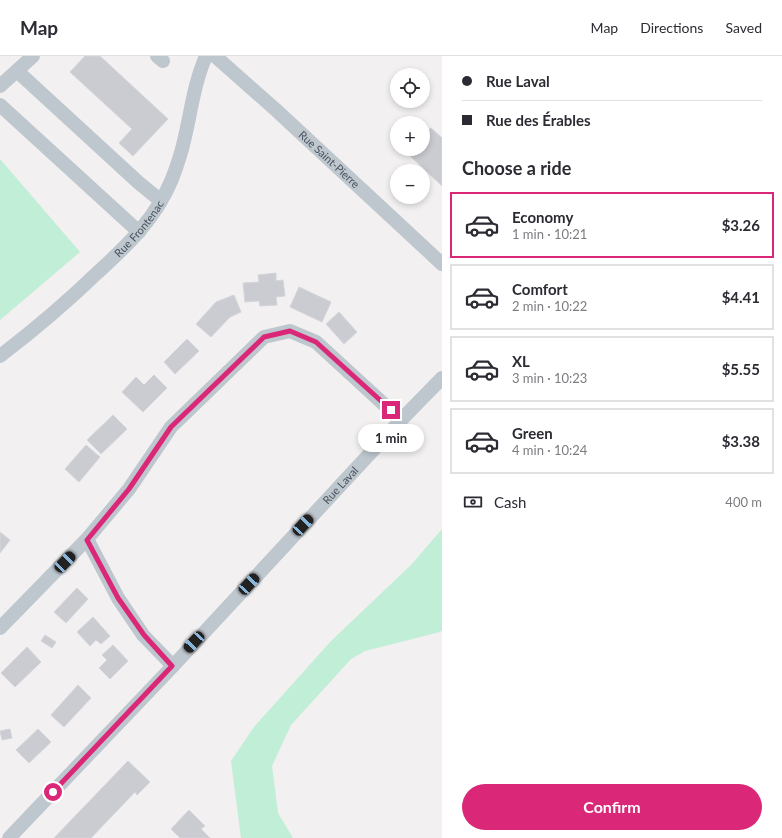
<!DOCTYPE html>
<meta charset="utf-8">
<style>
:root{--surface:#fff;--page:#f2f2f3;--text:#2b2b33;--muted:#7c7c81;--line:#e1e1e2;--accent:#db2777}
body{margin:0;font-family:Lato,sans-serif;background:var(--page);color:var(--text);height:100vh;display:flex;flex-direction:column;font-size:15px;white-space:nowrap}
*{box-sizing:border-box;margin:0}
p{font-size:13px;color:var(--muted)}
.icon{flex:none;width:22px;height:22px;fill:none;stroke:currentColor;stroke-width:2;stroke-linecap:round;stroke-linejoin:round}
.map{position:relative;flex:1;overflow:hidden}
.details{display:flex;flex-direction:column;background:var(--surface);width:340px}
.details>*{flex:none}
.banner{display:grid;align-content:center;height:88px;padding:0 20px;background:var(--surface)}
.controls{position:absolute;left:390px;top:12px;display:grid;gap:8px}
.controls a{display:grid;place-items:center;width:40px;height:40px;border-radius:50%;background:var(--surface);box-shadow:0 2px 6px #0003;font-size:20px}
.end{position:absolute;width:18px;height:18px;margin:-9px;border:5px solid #db2777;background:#fff;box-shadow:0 0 0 2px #fff}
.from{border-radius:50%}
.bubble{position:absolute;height:28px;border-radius:14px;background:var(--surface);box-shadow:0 2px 6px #0003;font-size:13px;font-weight:700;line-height:28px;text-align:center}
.car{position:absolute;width:12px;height:24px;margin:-12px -6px;border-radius:5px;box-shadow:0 0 3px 1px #0007;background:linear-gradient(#222 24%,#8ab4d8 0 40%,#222 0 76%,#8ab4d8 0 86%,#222 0)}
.banner b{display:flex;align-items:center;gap:14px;height:38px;font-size:15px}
.banner b+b{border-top:1px solid var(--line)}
.banner i{width:10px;height:10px;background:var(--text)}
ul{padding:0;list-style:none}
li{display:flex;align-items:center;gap:12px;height:66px;margin:0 8px 6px;padding:0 12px;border:2px solid var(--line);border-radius:0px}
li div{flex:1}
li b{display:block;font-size:15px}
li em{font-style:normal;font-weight:700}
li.selected{border-color:var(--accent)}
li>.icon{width:36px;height:36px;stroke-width:1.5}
h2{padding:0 20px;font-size:18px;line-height:48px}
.pay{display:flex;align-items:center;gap:10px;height:44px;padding:0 20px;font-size:15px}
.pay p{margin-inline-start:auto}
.primary-button{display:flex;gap:8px;margin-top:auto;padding:8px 20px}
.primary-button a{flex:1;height:46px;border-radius:24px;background:var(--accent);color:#fff;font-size:16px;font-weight:700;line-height:46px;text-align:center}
header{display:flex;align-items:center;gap:24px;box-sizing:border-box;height:56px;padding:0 20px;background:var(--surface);border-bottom:1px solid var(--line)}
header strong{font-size:19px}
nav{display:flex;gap:22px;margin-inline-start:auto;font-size:14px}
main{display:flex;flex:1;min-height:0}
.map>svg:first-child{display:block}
.green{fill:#c0eed6}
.building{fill:#caccd2;stroke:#d4d5db}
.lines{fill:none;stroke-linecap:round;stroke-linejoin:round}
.minor{stroke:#bec6ce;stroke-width:14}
.route{stroke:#db2777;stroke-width:5}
.labels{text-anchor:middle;stroke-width:4;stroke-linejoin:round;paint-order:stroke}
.street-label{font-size:11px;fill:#48515d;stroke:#fff}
</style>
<header>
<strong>Map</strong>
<nav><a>Map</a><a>Directions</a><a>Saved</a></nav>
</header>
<main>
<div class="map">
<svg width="442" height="782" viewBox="0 0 442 782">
<rect width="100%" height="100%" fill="#f2f0f0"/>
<!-- green -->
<g class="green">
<path d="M0,103L80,196L0,264Z"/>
<path d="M442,473V574L440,576L365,595L351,603L291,669L272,710L278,757L293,782H241L231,705L254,671L331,585L411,509Z"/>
</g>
<!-- building -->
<g class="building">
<path d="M85,0H100L168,63L133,100L119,87L132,73L70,16Z"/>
<path d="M431,72L442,82V130L407,97L411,93H423V80Z"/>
<path d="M276,217V225L283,224L285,240L276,241L277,249L260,250L259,245L245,246L243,227L259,226L258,219Z"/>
<path d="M299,231L331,246L322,266L290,251Z"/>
<path d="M234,239L241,256L230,261L211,281L196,268L216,246Z"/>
<path d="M339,256L357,276L344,288L326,268Z"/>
<path d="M187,283L199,295L175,318L164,306Z"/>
<path d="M154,319L167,332L143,356L122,336L136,321L144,329Z"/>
<path d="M113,359L127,373L101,398L87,384Z"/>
<path d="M86,389L100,401L79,426L65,413Z"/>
<path d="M0,476L10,484L0,497Z"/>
<path d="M77,532L88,543L66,567L54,556Z"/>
<path d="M93,561L110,580L101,588L96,584L90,590L77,576Z"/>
<path d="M45,579L56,586L52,592L41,585Z"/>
<path d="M113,589L128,605L110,623L99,612L107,604L102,599Z"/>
<path d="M27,591L41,606L15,631L1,617Z"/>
<path d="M78,629L91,642L64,671L51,659Z"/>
<path d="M10,673L12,682L2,684L0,675Z"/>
<path d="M38,673L51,686L29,707L16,694Z"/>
<path d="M128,705L150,726L137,739L135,736L91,782H54Z"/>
<path d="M189,754L205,770L201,773L210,782H180L171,773Z"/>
</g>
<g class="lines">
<!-- minor -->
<g class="minor">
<path d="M157,0L163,5"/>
<path id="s1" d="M215,0L276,54L442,208"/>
<path d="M17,15L139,127L161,145"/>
<path d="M0,30L33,0"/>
<path d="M0,49L139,176"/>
<path id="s2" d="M0,300C34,274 66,247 97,217C128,189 156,162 172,123C177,110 181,98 184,85C191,56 194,27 206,0"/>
<path d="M87,483L118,542L143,579L173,610"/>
<path d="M0,572L87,483L129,433L171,371L264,281L290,275L316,286L401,364"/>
<path id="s3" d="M9,782L173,610L401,364L442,322"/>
</g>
</g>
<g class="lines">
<!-- route -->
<path class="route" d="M53,736L172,610L144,579L118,542L87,484L129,433L171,371L264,281L290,275L316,286L391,354"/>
</g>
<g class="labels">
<!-- street labels -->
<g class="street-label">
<text dy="4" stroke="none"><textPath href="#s1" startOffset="154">Rue Saint-Pierre</textPath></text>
<text dy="4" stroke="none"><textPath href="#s2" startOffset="189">Rue Frontenac</textPath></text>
<text dy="4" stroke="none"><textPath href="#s3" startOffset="484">Rue Laval</textPath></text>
</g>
</g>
</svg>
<div class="controls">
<a><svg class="icon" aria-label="locate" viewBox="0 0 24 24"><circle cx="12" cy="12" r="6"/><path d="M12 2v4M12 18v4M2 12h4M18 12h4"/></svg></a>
<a>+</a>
<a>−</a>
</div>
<i class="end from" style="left:53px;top:736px"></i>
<i class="end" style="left:391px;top:354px"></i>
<div class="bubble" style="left:358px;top:368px;width:66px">1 min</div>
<i class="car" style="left:303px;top:469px;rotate:43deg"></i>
<i class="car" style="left:65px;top:506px;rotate:44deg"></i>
<i class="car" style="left:249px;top:528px;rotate:43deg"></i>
<i class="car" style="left:194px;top:586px;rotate:223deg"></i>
</div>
<section class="details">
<div class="banner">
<b><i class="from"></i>Rue Laval</b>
<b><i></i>Rue des Érables</b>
</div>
<h2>Choose a ride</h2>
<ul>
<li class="selected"><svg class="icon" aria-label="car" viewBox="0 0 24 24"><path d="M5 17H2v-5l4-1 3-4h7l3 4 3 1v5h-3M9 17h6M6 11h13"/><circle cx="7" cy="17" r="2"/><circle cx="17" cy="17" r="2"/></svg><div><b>Economy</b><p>1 min · 10:21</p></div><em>$3.26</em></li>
<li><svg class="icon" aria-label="car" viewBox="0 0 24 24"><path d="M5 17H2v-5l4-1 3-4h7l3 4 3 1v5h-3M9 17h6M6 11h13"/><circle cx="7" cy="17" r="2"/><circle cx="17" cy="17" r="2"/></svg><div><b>Comfort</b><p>2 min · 10:22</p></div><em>$4.41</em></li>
<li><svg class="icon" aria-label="car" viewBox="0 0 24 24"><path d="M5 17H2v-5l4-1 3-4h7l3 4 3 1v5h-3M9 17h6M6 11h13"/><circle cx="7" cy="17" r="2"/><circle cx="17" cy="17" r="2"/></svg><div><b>XL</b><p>3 min · 10:23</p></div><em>$5.55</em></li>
<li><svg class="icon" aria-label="car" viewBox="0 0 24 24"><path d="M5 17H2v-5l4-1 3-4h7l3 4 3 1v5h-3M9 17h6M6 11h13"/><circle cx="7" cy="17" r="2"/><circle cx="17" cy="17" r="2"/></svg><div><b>Green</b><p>4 min · 10:24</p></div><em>$3.38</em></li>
</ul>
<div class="pay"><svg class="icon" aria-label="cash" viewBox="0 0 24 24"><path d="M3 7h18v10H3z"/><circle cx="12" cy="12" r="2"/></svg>Cash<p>400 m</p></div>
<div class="primary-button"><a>Confirm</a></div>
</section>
</main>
